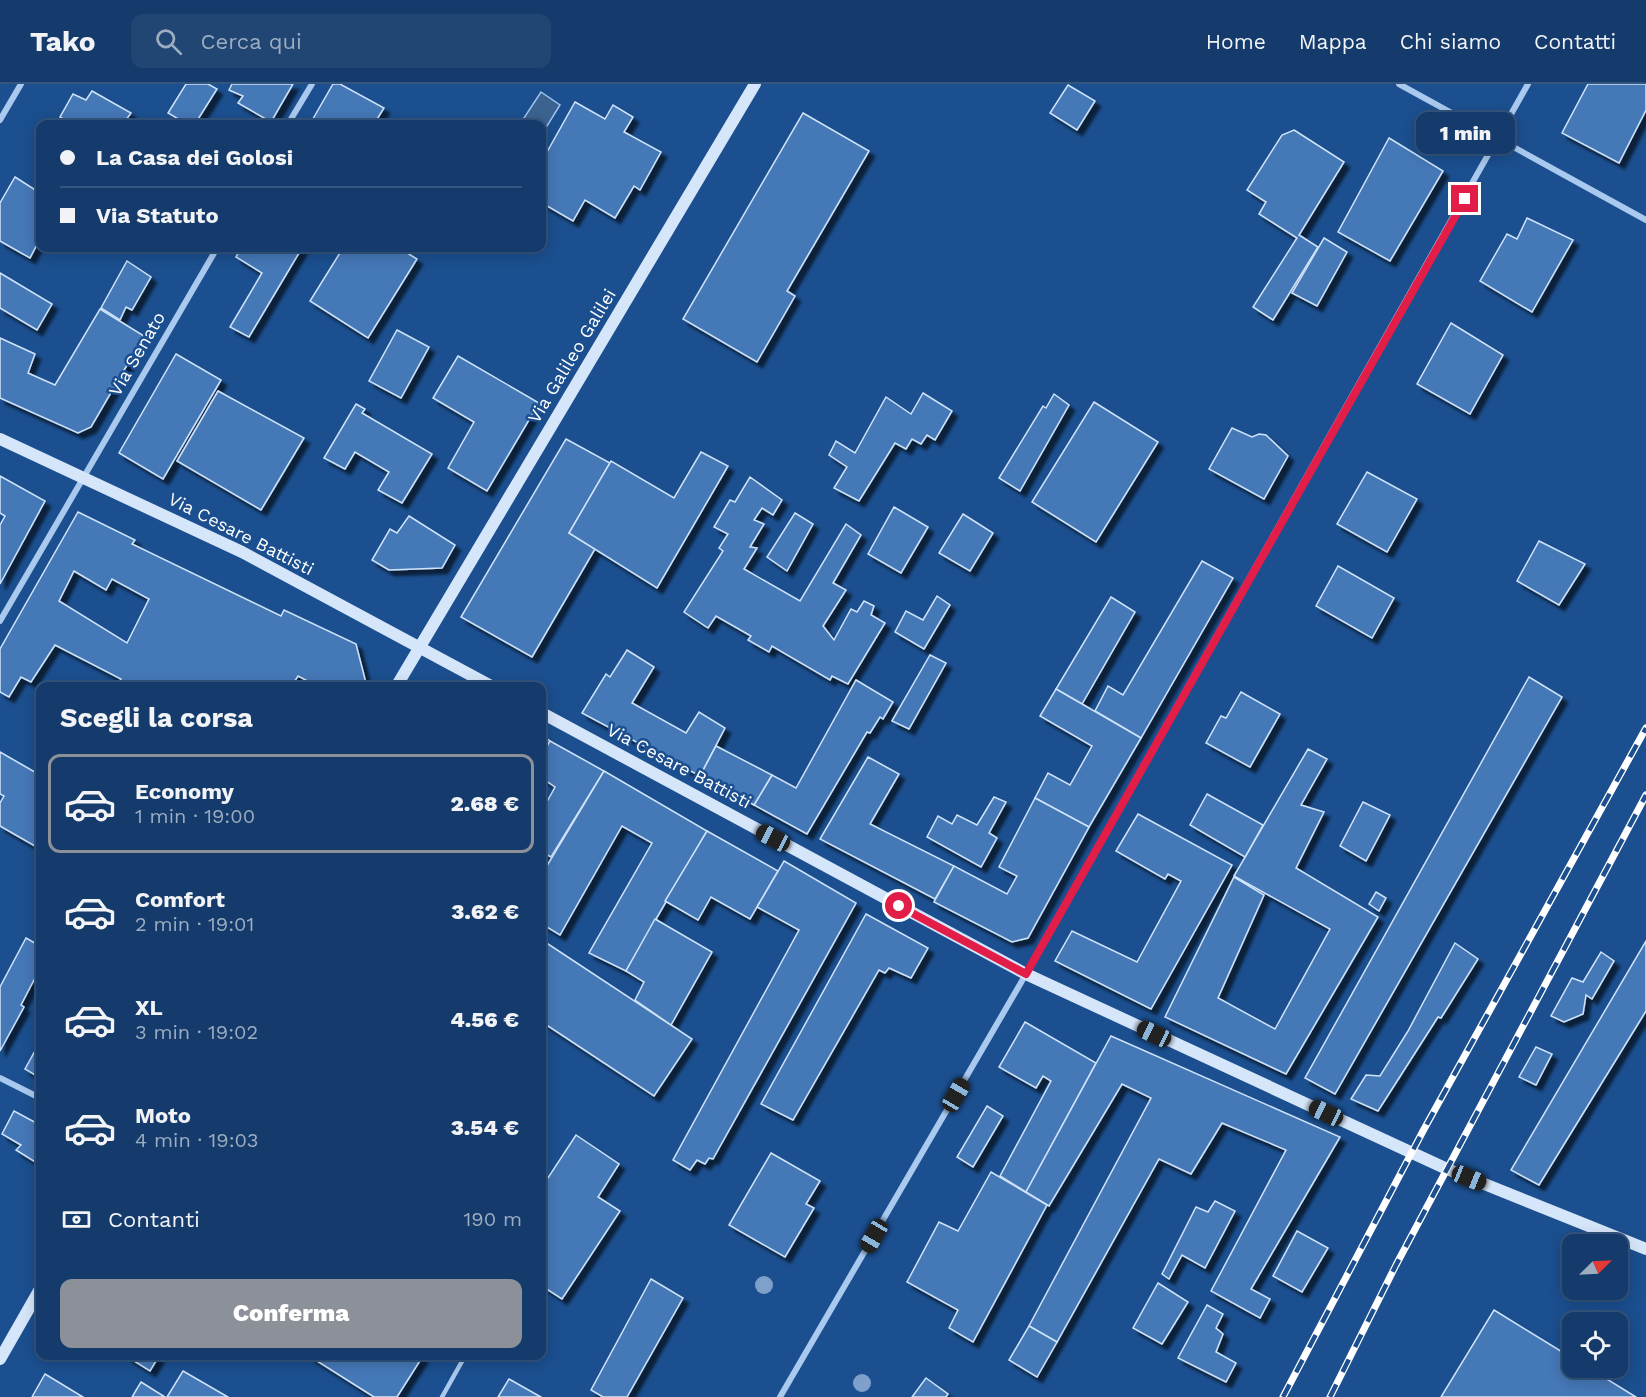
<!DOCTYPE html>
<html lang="it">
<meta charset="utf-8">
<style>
:root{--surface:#143b6b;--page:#214673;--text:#f1f3f6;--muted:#9dadc1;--line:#33557e;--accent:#8c9099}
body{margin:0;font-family:"Work Sans",sans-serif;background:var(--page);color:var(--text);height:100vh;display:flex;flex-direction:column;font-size:22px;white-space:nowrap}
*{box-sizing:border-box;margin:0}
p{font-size:20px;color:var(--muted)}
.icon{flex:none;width:33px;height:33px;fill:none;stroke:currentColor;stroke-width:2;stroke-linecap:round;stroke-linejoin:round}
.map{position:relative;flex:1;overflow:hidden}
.details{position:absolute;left:36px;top:598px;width:510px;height:678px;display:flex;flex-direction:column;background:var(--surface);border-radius:12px;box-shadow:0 3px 15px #0003,0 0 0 2px var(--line)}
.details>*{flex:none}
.hud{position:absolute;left:36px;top:36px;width:510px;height:132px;border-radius:12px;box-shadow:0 3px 15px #0003,0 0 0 2px var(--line);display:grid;align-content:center;height:132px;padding:0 24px;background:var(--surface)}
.needle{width:39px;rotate:66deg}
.tools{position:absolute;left:1562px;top:1150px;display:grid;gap:12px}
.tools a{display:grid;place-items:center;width:66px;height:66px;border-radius:12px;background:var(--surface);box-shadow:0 3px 15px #0003,0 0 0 2px var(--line);font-size:30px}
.end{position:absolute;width:27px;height:27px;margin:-14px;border:8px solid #e11d48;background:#fff;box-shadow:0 0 0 3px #fff}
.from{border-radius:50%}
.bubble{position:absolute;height:42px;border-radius:12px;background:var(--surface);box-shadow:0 3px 15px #0003,0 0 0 2px var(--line);font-size:20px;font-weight:800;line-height:42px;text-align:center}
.car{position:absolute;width:18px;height:36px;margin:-18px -9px;border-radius:8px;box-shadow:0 0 4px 2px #0007;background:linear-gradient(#222 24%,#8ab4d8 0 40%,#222 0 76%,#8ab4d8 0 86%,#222 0)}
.hud b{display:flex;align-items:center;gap:21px;height:57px;font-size:22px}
.hud b+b{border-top:2px solid var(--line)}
.hud i{width:15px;height:15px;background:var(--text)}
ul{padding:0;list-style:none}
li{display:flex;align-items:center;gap:18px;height:99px;margin:0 12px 9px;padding:0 12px;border:3px solid transparent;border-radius:12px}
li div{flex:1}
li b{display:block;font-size:22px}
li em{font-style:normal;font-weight:800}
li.current{border-color:var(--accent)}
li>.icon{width:54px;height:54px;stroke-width:1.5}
h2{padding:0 24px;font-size:27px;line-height:72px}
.pay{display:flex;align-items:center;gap:15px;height:66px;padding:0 24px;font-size:22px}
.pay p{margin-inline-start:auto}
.cta{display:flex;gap:12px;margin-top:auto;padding:12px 24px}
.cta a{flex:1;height:69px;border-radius:12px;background:var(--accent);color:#fff;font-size:24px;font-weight:800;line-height:69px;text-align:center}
header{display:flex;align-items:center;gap:36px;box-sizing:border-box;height:84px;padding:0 30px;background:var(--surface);border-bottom:2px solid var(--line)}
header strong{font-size:28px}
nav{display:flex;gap:33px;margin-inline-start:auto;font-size:21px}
.search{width:420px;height:54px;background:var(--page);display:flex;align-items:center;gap:15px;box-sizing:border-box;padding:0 21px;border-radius:12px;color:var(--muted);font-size:22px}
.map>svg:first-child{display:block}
.water{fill:#3c6290;stroke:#9cc4f0;stroke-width:1.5}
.building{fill:#4478b7;stroke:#cfe3fa;stroke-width:1.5;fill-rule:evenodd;filter:url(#shadow)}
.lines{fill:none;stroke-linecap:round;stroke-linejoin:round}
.lane{stroke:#a9c9ee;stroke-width:4.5}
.street{stroke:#a9c9ee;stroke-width:6}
.secondary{stroke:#d6e6fa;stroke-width:12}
.rail-casing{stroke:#fff;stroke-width:7}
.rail{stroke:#1b4f8f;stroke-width:4.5;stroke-dasharray:14;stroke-linecap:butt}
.tree{fill:#7ea0ca}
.route{stroke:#e11d48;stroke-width:8}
.labels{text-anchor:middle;stroke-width:5;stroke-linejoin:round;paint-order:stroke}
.street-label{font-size:18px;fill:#fff;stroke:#1b4f8f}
</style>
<header>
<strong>Tako</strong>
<div class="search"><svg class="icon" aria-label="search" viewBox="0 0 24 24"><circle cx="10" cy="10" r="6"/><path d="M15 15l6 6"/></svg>Cerca qui</div>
<nav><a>Home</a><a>Mappa</a><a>Chi siamo</a><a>Contatti</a></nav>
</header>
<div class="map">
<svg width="1646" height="1313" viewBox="0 0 1646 1313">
<defs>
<filter id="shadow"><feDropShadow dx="5.5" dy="5.5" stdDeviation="1.5" flood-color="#0009"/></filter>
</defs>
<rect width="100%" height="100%" fill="#1b4f8f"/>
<!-- water -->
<path class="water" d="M541,8L560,21L542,50V40H520Z"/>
<!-- building -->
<g class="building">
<path d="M186,0H208L217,5L195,40H187L168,29Z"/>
<path d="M232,0H293L271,38L238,19L243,12L229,6Z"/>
<path d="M333,0H340L384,24L374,40H310Z"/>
<path d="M1588,0H1646V26L1619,79L1562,49Z"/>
<path d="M1068,1L1095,17L1077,46L1050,29Z"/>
<path d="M92,7L131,29L123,40H71L60,33L73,10L86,16Z"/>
<path d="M575,18L605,35L613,21L633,33L624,48L661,68L640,106L634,102L615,134L585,116L573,137L542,119V77Z"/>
<path d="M803,29L869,67L787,207L795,212L757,278L683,235Z"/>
<path d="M1294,46L1344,78L1299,151L1318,163L1273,236L1253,223L1297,154L1259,130L1266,118L1247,106L1282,51Z"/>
<path d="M1389,54L1443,87L1390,177L1338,148Z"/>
<path d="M15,93L40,109V155L30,174L0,157V119Z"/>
<path d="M1527,134L1573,156L1532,228L1480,197L1507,150L1517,155Z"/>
<path d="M1324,154L1347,168L1317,222L1292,209Z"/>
<path d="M241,164H302L249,253L230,243L262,189L236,173Z"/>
<path d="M343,164L353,169L357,164H399L417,175L368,254L310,217Z"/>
<path d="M127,177L151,193L132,226L126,223L120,236L101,224Z"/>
<path d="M0,189L52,220L37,246L0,224Z"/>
<path d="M100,225L144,252L91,343L78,349L0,314V254L35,270L28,289L55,301Z"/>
<path d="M1451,239L1503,271L1470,330L1417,300Z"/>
<path d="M397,246L429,263L401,314L369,297Z"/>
<path d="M176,270L221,296L163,395L119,369Z"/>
<path d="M458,272L539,319L487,407L448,384L474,338L433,314Z"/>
<path d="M218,307L304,354L261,426L177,377Z"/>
<path d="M923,309L952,327L935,356L927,351L921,360L912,355L906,365L895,359L859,417L834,404L847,383L829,371L836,357L855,369L886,313L911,330Z"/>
<path d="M1054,310L1069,321L1020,407L999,394L1043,322L1046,324Z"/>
<path d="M1094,318L1158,358L1096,458L1032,418Z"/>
<path d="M356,320L365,325L362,329L432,370L402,419L378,406L389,388L355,368L345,385L324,374Z"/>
<path d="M1232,344L1252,353L1259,350L1266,351L1288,372L1264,415L1209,385Z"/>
<path d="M566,355L610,379L569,449L595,465L532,573L461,533Z"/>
<path d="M701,368L728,382L657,504L569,449L611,377L674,414Z"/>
<path d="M1367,388L1417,415L1387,468L1337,440Z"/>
<path d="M0,392L45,417L0,500V441L5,432L0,429Z"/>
<path d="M750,393L782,416L773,431L762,424L754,436L764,440L750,463L757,464L744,485L800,517L846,440L861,451L833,499L846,506L823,542L834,556L851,525L857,528L864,517L874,522L871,531L885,539L848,600L832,592L830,596L772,562L769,568L748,556L751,552L716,532L708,544L684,528L723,467L719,464L728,450L714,443L730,416L735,418Z"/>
<path d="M894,423L928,443L901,489L868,470Z"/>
<path d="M78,428L135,456L132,460L281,532L284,526L356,560L367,603H319L298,592L291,603H116L121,595L55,561L31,598L21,593L9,613L0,608V565ZM74,487L106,506L112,495L149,515L127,559L59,517Z"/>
<path d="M795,429L813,440L787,487L767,473Z"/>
<path d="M963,430L993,449L970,487L939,469Z"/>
<path d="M409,432L455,461L442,484L389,486L372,476L390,445L397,449Z"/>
<path d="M1539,457L1585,480L1559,521L1517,497Z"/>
<path d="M1202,477L1233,494L1141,654L1095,627L1108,602L1123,611Z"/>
<path d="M1338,482L1394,514L1372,554L1316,522Z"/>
<path d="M937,512L950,521L924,565L895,548L906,527L923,536Z"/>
<path d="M1111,513L1135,528L1082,620L1056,605Z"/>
<path d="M627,566L654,583L632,619L686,649L699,628L725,644L700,692L582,629L606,590L610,593Z"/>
<path d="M930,571L946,579L909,645L892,637Z"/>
<path d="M1529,593L1562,613L1335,1010L1305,994Z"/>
<path d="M856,596L893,618L883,635L880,633L870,649L867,648L807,750L754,721L772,691L796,704Z"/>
<path d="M1056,605L1141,654L1089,743L1035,714L1048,689L1070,701L1092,662L1040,632Z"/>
<path d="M1241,608L1280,630L1250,683L1206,659L1221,632L1226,634Z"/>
<path d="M542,651L550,657L542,671Z"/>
<path d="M550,657L604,687L551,773L542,768V727L555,703L542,694V671Z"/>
<path d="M716,662L772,691L754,721L700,692Z"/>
<path d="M1308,665L1327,675L1301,721L1324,728L1296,784L1378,833L1286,990L1165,933L1234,793L1264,811L1218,914L1275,945L1330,845L1234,792Z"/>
<path d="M0,668L40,691V765L0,742V719L4,712L0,710Z"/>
<path d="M868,673L899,690L870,740L954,782L935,815L820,755Z"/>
<path d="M604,687L707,747L626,887L589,869L652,759L622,742L560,851L542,840V790Z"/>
<path d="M1207,710L1263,741L1245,773L1190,741Z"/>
<path d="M994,713L1006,718L989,749L997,754L981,783L927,753L938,732L952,740L957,731L977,741Z"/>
<path d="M1035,714L1089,743L1028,854L1012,858L934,818L954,782L1007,810L1017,792L999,783Z"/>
<path d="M1363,718L1390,731L1366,777L1340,762Z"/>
<path d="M1138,730L1232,781L1151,925L1055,877L1072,847L1137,878L1181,797L1168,790L1165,795L1116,767Z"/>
<path d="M707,747L778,787L750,835L711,813L698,836L665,817Z"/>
<path d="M784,777L856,819L713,1075L709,1074L705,1080L697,1076L690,1086L673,1076L799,846L757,823Z"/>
<path d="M1376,808L1386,814L1379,827L1369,820Z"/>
<path d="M866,830L928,864L911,894L889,884L885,889L879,886L793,1036L761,1020Z"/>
<path d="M655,835L712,868L671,941L635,916L644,898L626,887Z"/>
<path d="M26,854L40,862V899L34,896L21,921L24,923L0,967V903Z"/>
<path d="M542,856L692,955L654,1012L542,938Z"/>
<path d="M1646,857V927L1539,1101L1511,1086Z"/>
<path d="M1455,859L1478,875L1441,934L1438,933L1378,1027L1351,1015L1366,991L1380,992L1408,947Z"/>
<path d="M1601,868L1614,877L1592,915L1586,911L1583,930L1564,938L1551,932L1572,894L1583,898Z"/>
<path d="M1025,938L1096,979L1026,1108L1000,1092L1051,997L1043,992L1036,1004L999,983Z"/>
<path d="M1111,952L1340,1053L1251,1205L1270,1215L1260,1234L1211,1207L1286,1066L1222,1039L1191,1090L1159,1075L1057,1258L1029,1242L1151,1014L1122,1000L1049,1122L1026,1108Z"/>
<path d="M40,958V994L25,985Z"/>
<path d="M1536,963L1552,970L1536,1001L1519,993Z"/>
<path d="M987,1022L1003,1032L973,1083L957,1073Z"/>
<path d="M14,1027L40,1041V1081L16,1066L21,1061L2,1050Z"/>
<path d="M576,1051L619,1080L598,1113L620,1127L562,1215L542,1202V1103Z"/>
<path d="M771,1069L820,1097L806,1120L814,1124L785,1173L729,1141Z"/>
<path d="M991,1088L1047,1121L973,1258L949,1244L958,1226L907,1198L939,1138L958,1147Z"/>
<path d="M1215,1117L1235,1127L1205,1184L1182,1171L1169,1195L1162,1190L1196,1123L1208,1128Z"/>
<path d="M1297,1147L1328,1164L1302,1208L1273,1192Z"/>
<path d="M651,1195L683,1214L627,1313H603L591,1306Z"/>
<path d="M1158,1199L1188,1218L1162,1260L1133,1244Z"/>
<path d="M1207,1221L1223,1230L1216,1244L1223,1250L1216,1268L1236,1279L1226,1298L1178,1274Z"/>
<path d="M1494,1226L1572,1274V1284H1589L1636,1313H1441Z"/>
<path d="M1029,1242L1057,1258L1037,1293L1009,1276Z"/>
<path d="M126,1272H159L150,1287Z"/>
<path d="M309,1272H423L397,1313H374Z"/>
<path d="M183,1287L228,1313H167Z"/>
<path d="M45,1290L83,1313H32Z"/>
<path d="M926,1294L948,1310L946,1313H912Z"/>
<path d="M509,1295L541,1313H498Z"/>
<path d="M141,1298L165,1313H132Z"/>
</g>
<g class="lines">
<!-- lane -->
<path class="lane" d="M442,1313L465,1272"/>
<!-- street -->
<g class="street">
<path d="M1399,0L1646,136"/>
<path d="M0,36L21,0"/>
<path d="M288,40L312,0"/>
<path d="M0,537L217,164"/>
<path d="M0,994L40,1014"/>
<path d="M780,1313L1026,890L1528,0"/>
</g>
<!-- secondary -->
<g class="secondary">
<path d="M0,355L242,468L493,603"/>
<path d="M396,603L755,0"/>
<path d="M542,629L1026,890L1447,1085L1646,1165"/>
<path d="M0,1275L40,1205"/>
</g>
<!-- rail casing -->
<g class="rail-casing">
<g id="rail">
<path d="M1283,1313L1423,1047L1646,644"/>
<path d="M1330,1313L1396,1181L1646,711"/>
</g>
</g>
<!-- rail -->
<use href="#rail" class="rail"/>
</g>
<!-- trees -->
<g class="tree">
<circle cx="764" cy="1201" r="9"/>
<circle cx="862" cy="1299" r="9"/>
</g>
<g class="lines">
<!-- route -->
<path class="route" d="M899,822L1026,890L1465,115"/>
</g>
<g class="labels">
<!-- street labels -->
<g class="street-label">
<text transform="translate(137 270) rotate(-60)" y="6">Via Senato</text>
<text transform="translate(572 272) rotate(-59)" y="6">Via Galileo Galilei</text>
<text transform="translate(241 450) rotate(27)" y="6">Via Cesare Battisti</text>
<text transform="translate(679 682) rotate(28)" y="6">Via Cesare Battisti</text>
</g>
</g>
</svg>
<div class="tools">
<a><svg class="needle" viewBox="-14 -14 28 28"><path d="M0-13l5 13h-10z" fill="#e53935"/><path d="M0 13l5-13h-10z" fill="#9dadc1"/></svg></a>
<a><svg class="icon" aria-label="locate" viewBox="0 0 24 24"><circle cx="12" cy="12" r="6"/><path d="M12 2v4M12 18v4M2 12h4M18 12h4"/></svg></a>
</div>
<i class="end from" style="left:899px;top:822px"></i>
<i class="end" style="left:1465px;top:115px"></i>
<div class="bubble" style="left:1416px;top:28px;width:99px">1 min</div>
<i class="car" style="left:773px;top:754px;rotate:298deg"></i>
<i class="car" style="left:1154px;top:950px;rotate:295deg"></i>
<i class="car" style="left:956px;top:1011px;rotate:30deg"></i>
<i class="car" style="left:1326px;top:1029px;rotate:295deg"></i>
<i class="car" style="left:1469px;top:1094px;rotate:112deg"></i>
<i class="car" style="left:874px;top:1152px;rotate:210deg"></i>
<div class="hud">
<b><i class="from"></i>La Casa dei Golosi</b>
<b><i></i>Via Statuto</b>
</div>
<section class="details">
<h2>Scegli la corsa</h2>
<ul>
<li class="current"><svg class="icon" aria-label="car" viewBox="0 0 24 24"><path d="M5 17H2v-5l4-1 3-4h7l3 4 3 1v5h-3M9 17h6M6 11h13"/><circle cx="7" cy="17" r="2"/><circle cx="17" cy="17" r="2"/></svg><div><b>Economy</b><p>1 min · 19:00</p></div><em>2.68 €</em></li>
<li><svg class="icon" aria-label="car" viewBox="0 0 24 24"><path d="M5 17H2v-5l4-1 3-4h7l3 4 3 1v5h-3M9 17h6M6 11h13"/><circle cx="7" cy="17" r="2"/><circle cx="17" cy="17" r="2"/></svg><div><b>Comfort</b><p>2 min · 19:01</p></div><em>3.62 €</em></li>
<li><svg class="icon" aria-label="car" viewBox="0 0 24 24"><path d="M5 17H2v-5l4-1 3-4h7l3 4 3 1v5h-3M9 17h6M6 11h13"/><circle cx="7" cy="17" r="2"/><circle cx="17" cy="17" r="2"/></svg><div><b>XL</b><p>3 min · 19:02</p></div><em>4.56 €</em></li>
<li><svg class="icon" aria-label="car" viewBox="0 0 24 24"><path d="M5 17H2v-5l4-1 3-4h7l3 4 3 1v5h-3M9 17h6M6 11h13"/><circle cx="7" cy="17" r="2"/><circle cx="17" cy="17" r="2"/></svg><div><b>Moto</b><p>4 min · 19:03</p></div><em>3.54 €</em></li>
</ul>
<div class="pay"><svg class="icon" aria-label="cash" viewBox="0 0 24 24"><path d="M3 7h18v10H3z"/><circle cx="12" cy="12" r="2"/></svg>Contanti<p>190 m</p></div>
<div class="cta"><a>Conferma</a></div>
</section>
</div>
